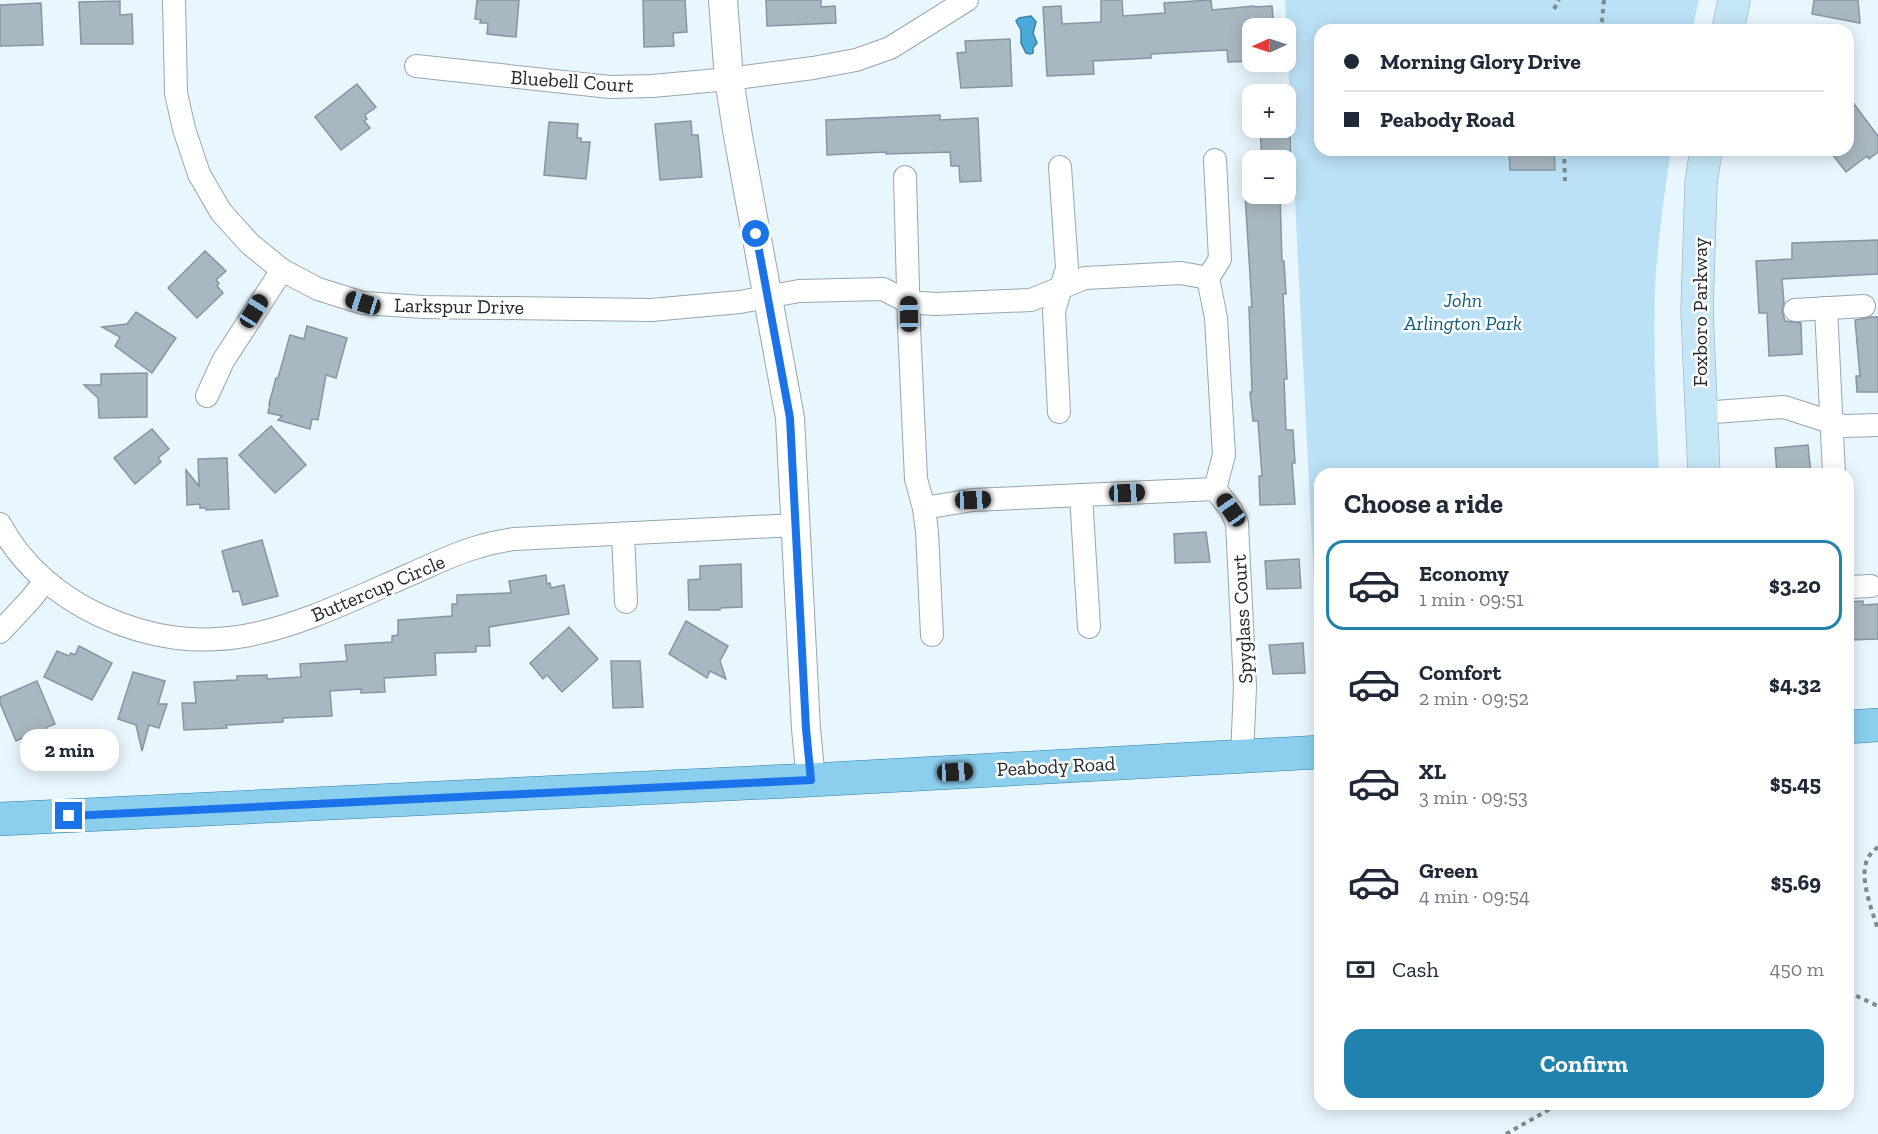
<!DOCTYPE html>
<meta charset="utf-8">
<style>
:root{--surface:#fff;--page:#f6f6f7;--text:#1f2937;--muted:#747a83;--line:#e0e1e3;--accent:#2182ae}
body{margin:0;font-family:"Zilla Slab",serif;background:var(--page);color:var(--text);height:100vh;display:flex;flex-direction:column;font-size:22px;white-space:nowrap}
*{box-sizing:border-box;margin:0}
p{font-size:20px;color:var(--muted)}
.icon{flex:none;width:33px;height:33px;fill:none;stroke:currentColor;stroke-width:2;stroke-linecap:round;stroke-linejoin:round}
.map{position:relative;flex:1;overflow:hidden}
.sheet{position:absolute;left:1314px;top:468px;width:540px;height:642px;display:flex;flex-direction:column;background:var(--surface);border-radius:18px;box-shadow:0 3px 15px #0003}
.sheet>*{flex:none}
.banner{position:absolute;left:1314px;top:24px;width:540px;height:132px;border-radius:18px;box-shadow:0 3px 15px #0003;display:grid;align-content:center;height:132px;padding:0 30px;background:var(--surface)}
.needle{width:39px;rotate:267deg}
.tools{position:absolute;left:1242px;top:18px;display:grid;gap:12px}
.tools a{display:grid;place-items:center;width:54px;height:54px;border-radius:12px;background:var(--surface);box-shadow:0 3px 15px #0003;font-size:30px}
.end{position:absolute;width:27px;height:27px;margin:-14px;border:8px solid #1a73e8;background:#fff;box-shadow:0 0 0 3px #fff}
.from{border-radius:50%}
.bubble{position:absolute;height:42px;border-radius:18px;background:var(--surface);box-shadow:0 3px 15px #0003;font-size:20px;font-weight:800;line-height:42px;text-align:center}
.car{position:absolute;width:18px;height:36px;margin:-18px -9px;border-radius:8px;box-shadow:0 0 4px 2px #0007;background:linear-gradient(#222 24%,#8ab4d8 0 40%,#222 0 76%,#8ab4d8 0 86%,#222 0)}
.banner b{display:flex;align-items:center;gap:21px;height:57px;font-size:22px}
.banner b+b{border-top:2px solid var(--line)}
.banner i{width:15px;height:15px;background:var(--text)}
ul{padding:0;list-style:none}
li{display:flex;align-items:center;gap:18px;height:90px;margin:0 12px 9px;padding:0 18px;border:3px solid transparent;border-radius:18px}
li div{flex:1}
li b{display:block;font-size:22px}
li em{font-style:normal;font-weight:800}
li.active{border-color:var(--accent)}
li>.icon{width:54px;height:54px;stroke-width:1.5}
h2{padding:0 30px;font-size:27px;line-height:72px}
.pay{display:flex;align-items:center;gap:15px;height:66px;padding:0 30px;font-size:22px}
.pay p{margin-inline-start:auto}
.cta{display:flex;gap:12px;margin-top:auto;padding:12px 30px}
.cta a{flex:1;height:69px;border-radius:18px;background:var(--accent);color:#fff;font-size:24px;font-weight:800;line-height:69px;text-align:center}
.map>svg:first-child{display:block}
.green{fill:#bbe1f6}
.water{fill:#4aaad9;stroke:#3d82a4;stroke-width:1.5}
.building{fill:#a8b8c2;stroke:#86969f;stroke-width:1.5}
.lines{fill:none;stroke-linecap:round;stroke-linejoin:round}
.minor-casing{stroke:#96a6af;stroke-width:24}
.tertiary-casing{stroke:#96a6af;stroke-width:30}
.secondary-casing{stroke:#96a6af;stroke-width:33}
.primary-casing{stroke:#337ea2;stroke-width:34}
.path{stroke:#7f898f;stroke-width:4;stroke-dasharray:4.5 4.5;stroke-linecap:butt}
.minor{stroke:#fff;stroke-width:22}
.tertiary{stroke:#fff;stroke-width:28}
.secondary{stroke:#c5e6f6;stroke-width:32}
.primary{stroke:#8bceee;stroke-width:33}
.route{stroke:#1a73e8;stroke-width:8}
.labels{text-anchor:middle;stroke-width:5;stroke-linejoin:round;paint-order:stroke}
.street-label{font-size:20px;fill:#20262a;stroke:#fff}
.park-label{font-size:20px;font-style:italic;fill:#105b7b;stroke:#fff}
</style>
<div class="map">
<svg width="1878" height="1134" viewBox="0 0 1878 1134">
<rect width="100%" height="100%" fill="#e8f6fe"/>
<!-- green -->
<path class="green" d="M1285,0H1699L1692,30H1320V150H1671C1664,195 1658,241 1655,286C1653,349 1656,412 1659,474H1320V703Z"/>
<!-- water -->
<path class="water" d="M1031,16L1036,22L1033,33L1037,43L1033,48V53L1030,54L1026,53L1021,43V30L1016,21L1019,18Z"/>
<!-- building -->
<g class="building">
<path d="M477,0H519L516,37L487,34L488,23H480L481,20L475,19Z"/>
<path d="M643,0H685L687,32L673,33L674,46L644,47Z"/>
<path d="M766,0H821V7L835,6L836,23L767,26Z"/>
<path d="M1101,0H1122L1123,16L1165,13L1164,3L1211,0L1212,10L1254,6V7L1272,6L1274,28H1252V61L1228,62L1227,50L1151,54V58L1093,61L1094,74L1047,76L1043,7L1061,6L1062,24L1101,22Z"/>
<path d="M1814,0H1858L1860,23L1812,14Z"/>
<path d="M120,1V15L132,14L133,44H81L79,2Z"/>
<path d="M41,3L43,45L0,46V5Z"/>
<path d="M1010,39L1012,86L961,88L957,53L966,52L965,41Z"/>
<path d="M357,84L376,107L365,115L367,119L364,121L370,128L341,150L315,117Z"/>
<path d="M1848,96L1878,136V152L1869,159L1867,156L1846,172L1829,150H1848Z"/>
<path d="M940,115V120L978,118L981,181L960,182L959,166H951L950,152L886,154V152L827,155L826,120Z"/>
<path d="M691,121L692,135H698L702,177L660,180L655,124Z"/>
<path d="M549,122L578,124L577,138H581V142H590L586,179L544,175Z"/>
<path d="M1260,128H1290L1291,160H1262Z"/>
<path d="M1509,150H1554L1555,170H1510Z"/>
<path d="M1245,194H1280L1282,261H1284L1286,294H1283L1287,379H1284L1286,430H1293L1295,463H1292L1295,504L1260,505L1259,476H1262L1258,421H1253L1250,392H1252L1249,307H1252Z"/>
<path d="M1878,240V274L1782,279L1784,303L1782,311L1785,321L1801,323L1802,354L1769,356L1767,313H1759L1756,261L1792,259V243Z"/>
<path d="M205,251L226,271L216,280L219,283L217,286L223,293L197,318L168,288Z"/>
<path d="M136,312L176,338L152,373L115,346L120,337L102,327L127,324Z"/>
<path d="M1871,317H1878V392H1857L1856,376H1860L1855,320Z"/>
<path d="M307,326L347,338L336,378L326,375L318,420L312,419L310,429L278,420L282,416L268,413L270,404H269L276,378H278L290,335L304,339Z"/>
<path d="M147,373V417L99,418L98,398L84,385H101V374Z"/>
<path d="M271,426L306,465L275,493L239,455Z"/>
<path d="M152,429L169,449L158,458L161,462L135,484L114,458Z"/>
<path d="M1808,445L1811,474H1777L1775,448Z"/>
<path d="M227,458L229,509L206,510V508H200V504L187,505L186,470L199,486L198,459Z"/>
<path d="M1206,532L1210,562L1175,563L1174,534Z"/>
<path d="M262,540L278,596L243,605L239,591L233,592L222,551Z"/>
<path d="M1299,559L1301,588L1267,589L1265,561Z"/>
<path d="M741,564L742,607L720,608V610H689L688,580L700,579V566Z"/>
<path d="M546,575L547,584L550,583L551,588L564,585L569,614L489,627L490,646H476V652L435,653L436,675L384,678L385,692L361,693V689L330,691L332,716L283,718V722L226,725L227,728L184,730L182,703H196L194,682L237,680V676L267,675V679L301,677L300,664L347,661L345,645L392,642V636L398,635V620L452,616V604H457V595L511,593L509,581Z"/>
<path d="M1863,601V605L1878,604V639L1849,640L1848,602Z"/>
<path d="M686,621L728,646L720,661L726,679L710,671L707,678L669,654Z"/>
<path d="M569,627L598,659L562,692L547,675L543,679L530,663Z"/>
<path d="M1303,643L1305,673L1273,674L1269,645Z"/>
<path d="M79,646L112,663L92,700L44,677L57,651L69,656L71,653L75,655Z"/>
<path d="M611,661H640L643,707L613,708Z"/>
<path d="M133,672L165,681L158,704H167L159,728L149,725L142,751L136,725L118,719Z"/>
<path d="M37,681L55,724L47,727L42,741L35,737L27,740L25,737L16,741L0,703V697Z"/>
</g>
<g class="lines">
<!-- minor casing -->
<g class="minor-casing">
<g id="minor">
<path d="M174,0L176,93L184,129L199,174L221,212L250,244L282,270L318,289L363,303L423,307L651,310L740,302L799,291L883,289L908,302L935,304L1031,300L1085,278L1181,273L1208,278"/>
<path d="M416,66L610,87L652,86L729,79L813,68L856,60L890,48L967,0"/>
<path d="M1215,160L1220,259L1208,278L1216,318L1224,455L1215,489"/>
<path d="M905,177L909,326L916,479L924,508L927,532L932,635"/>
<path d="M1826,308L1834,474"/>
<path d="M1795,310L1864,306"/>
<path d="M207,396L223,361L282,270"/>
<path d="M1059,412L1054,311L1067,268L1060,167"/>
<path d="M1701,413L1784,407L1843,426L1878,425"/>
<path d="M1215,489L1231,510L1237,523L1245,687L1242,756"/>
<path d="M1081,495L1089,627"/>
<path d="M924,508L973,500L1215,489"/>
<path d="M0,524C21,564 58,596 99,615C218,670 301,622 411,574C432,565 455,553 478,547C490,543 502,541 514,539L796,525"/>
<path d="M623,534L626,602"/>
<path d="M1848,587L1871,586"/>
<path d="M0,632L30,600L45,581"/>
</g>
</g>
<!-- tertiary casing -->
<g class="tertiary-casing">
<path id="tertiary" d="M723,0L729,79L738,136L790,418L806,729L811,780"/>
</g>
<!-- secondary casing -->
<g class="secondary-casing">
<g id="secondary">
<path d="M1728,30L1734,0"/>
<path d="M1704,474L1697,311L1701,183L1706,150"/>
</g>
</g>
<!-- primary casing -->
<g class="primary-casing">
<g id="primary">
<path d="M1848,727L1878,725"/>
<path d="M0,819L811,780L1320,752"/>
</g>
</g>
<!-- path -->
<g class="path">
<path d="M1554,9L1559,0"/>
<path d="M1597,30L1602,21L1604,0"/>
<path d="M1564,150L1565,181"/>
<path d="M1878,847C1874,850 1870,854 1868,858C1858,875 1872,911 1878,929"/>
<path d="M1848,992L1878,1006"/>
<path d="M1506,1134L1559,1104"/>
</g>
<!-- minor -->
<use href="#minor" class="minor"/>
<!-- tertiary -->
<use href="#tertiary" class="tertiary"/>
<!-- secondary -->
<use href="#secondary" class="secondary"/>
<!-- primary -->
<use href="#primary" class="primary"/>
</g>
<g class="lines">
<!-- route -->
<path class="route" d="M69,816L811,780L806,729L790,418L756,234"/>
</g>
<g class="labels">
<!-- street labels -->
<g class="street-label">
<text transform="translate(572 81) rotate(4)" y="7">Bluebell Court</text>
<text transform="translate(459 306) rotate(1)" y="7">Larkspur Drive</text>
<text transform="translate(1700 312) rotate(-90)" y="7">Foxboro Parkway</text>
<text transform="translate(378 588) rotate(-23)" y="7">Buttercup Circle</text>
<text transform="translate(1242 619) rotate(-93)" y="7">Spyglass Court</text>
<text transform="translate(1056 766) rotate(-3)" y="7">Peabody Road</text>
</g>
<!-- park labels -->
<g class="park-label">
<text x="1463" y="307">John<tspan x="1463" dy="23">Arlington Park</tspan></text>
</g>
</g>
</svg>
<div class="tools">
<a><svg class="needle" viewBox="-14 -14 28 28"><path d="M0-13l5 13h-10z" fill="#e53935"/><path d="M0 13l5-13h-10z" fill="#747a83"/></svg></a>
<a>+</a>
<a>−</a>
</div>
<i class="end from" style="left:756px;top:234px"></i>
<i class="end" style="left:69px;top:816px"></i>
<div class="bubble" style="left:20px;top:729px;width:99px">2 min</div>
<i class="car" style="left:363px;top:303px;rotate:287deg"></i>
<i class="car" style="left:254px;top:311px;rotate:32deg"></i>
<i class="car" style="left:909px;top:314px;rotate:359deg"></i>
<i class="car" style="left:1127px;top:493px;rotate:88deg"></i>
<i class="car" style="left:973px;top:500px;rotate:88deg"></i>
<i class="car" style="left:1231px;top:510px;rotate:325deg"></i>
<i class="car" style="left:955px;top:772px;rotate:87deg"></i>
<div class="banner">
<b><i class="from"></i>Morning Glory Drive</b>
<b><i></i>Peabody Road</b>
</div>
<section class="sheet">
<h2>Choose a ride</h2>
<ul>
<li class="active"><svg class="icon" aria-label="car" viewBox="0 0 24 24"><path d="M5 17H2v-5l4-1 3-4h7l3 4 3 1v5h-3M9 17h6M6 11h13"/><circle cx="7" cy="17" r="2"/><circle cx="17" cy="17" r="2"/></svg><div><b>Economy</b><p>1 min · 09:51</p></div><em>$3.20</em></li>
<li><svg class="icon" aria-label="car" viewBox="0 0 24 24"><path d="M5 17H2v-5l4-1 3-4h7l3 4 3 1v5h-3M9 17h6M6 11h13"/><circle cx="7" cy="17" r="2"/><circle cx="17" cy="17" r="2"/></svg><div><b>Comfort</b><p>2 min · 09:52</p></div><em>$4.32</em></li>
<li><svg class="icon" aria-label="car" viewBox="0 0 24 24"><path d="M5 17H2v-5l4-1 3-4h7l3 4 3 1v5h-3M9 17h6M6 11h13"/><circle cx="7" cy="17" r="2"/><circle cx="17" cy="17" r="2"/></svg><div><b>XL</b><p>3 min · 09:53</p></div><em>$5.45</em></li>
<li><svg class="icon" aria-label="car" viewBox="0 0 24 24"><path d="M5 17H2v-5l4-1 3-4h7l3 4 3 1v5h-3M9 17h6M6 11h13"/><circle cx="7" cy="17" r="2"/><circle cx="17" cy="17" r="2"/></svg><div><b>Green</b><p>4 min · 09:54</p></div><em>$5.69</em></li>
</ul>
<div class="pay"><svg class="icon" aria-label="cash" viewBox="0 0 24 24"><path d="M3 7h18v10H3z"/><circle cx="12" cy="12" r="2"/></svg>Cash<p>450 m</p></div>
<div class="cta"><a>Confirm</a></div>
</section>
</div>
